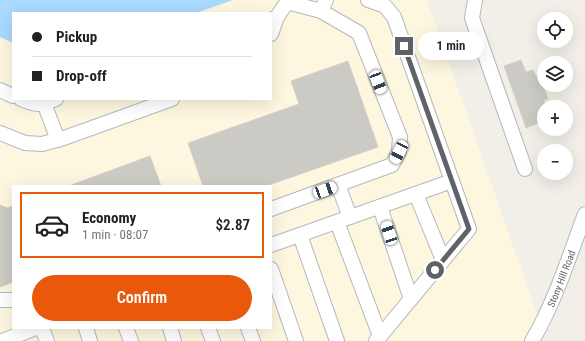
<!DOCTYPE html>
<meta charset="utf-8">
<style>
:root{--surface:#fff;--page:#f2f2f2;--text:#222;--muted:#767676;--line:#e0e0e0;--accent:#ea580c}
body{margin:0;font-family:"Roboto Condensed",sans-serif;background:var(--page);color:var(--text);height:100vh;display:flex;flex-direction:column;font-size:15px;white-space:nowrap}
*{box-sizing:border-box;margin:0}
p{font-size:13px;color:var(--muted)}
.icon{flex:none;width:22px;height:22px;fill:none;stroke:currentColor;stroke-width:2;stroke-linecap:round;stroke-linejoin:round}
.map{position:relative;flex:1;overflow:hidden}
.details{position:absolute;left:12px;top:185px;width:260px;height:144px;display:flex;flex-direction:column;background:var(--surface);border-radius:0px;box-shadow:0 4px 16px #0002}
.details>*{flex:none}
.banner{position:absolute;left:12px;top:12px;width:260px;height:88px;border-radius:0px;box-shadow:0 4px 16px #0002;display:grid;align-content:center;height:88px;padding:0 20px;background:var(--surface)}
.tools{position:absolute;left:537px;top:12px;display:grid;gap:8px}
.tools a{display:grid;place-items:center;width:36px;height:36px;border-radius:50%;background:var(--surface);box-shadow:0 4px 16px #0002;font-size:20px}
.end{position:absolute;width:18px;height:18px;margin:-9px;border:5px solid #5f6368;background:#fff;box-shadow:0 0 0 2px #fff}
.from{border-radius:50%}
.bubble{position:absolute;height:28px;border-radius:14px;background:var(--surface);box-shadow:0 4px 16px #0002;font-size:13px;font-weight:600;line-height:28px;text-align:center}
.car{position:absolute;width:12px;height:24px;margin:-12px -6px;border-radius:5px;box-shadow:0 0 3px 1px #0007;background:linear-gradient(#fff 24%,#345 0 40%,#fff 0 76%,#345 0 86%,#fff 0)}
.banner b{display:flex;align-items:center;gap:14px;height:38px;font-size:15px}
.banner b+b{border-top:1px solid var(--line)}
.banner i{width:10px;height:10px;background:var(--text)}
ul{padding:7px 0 0;list-style:none}
li{display:flex;align-items:center;gap:12px;height:66px;margin:0 8px 6px;padding:0 12px;border:2px solid transparent;border-radius:0px}
li div{flex:1}
li b{display:block;font-size:15px}
li em{font-style:normal;font-weight:600}
li.active{border-color:var(--accent)}
li>.icon{width:36px;height:36px;stroke-width:1.5}
.button{display:flex;gap:8px;margin-top:auto;padding:8px 20px}
.button a{flex:1;height:46px;border-radius:24px;background:var(--accent);color:#fff;font-size:16px;font-weight:600;line-height:46px;text-align:center}
.map>svg:first-child{display:block}
.commercial{fill:#fef7e0;fill-rule:evenodd}
.water{fill:#aadaff}
.building{fill:#cccac5;stroke:#d6d1c6}
.lines{fill:none;stroke-linecap:round;stroke-linejoin:round}
.minor-casing{stroke:#b5b8bc;stroke-width:16}
.minor{stroke:#fff;stroke-width:14}
.route{stroke:#5f6368;stroke-width:5}
.labels{text-anchor:middle;stroke-width:3;stroke-linejoin:round;paint-order:stroke}
.street-label{font-size:10px;fill:#5f6368;stroke:#fff}
</style>
<div class="map">
<svg width="585" height="341" viewBox="0 0 585 341">
<rect width="100%" height="100%" fill="#f1efe8"/>
<!-- commercial -->
<path class="commercial" d="M0,0H427L541,326L532,341H0ZM13,13H271V99H13ZM13,186H271V328H13Z"/>
<!-- water -->
<path class="water" d="M0,0H233L196,13H13V43L0,37Z"/>
<!-- building -->
<g class="building">
<path d="M521,60L526,72L533,70L536,76L539,75L548,99L544,100L546,107L539,109L542,117L537,119L538,123L526,128L504,66Z"/>
<path d="M348,61L378,147L266,186H203L188,143L299,104L291,81Z"/>
<path d="M150,156L161,186H72L71,185Z"/>
<path d="M0,205L7,208L13,206V282L0,287Z"/>
</g>
<g class="lines">
<!-- minor casing -->
<g class="minor-casing">
<g id="minor">
<path d="M288,0L287,2L321,11L326,0"/>
<path d="M368,0L385,6L394,17L469,229L376,341"/>
<path d="M475,0L472,18L525,169"/>
<path d="M271,20L277,17L287,2"/>
<path d="M271,34L277,17"/>
<path d="M0,90L13,96"/>
<path d="M21,99C37,106 40,105 56,99"/>
<path d="M44,103L58,140"/>
<path d="M0,133L25,143L42,144L64,138L172,99"/>
<path d="M338,185L350,217"/>
<path d="M416,194L443,260"/>
<path d="M380,207L411,299"/>
<path d="M271,209L392,165L399,152L400,137L359,33L321,11"/>
<path d="M337,222L380,336"/>
<path d="M300,235L337,341"/>
<path d="M271,245L452,181"/>
<path d="M271,269L296,341"/>
<path d="M0,300H13"/>
<path d="M42,328L47,341"/>
<path d="M86,328L90,341"/>
<path d="M126,328L131,341"/>
<path d="M170,328L174,341"/>
<path d="M208,328L213,341"/>
<path d="M248,328L253,341"/>
<path d="M2,341L36,328"/>
<path id="s1" d="M532,341C555,302 569,257 585,214"/>
</g>
</g>
<!-- minor -->
<use href="#minor" class="minor"/>
</g>
<g class="lines">
<!-- route -->
<path class="route" d="M404,46L469,229L435,270"/>
</g>
<g class="labels">
<!-- street labels -->
<g class="street-label">
<text dy="4" stroke="none"><textPath href="#s1" startOffset="69">Stony Hill Road</textPath></text>
</g>
</g>
</svg>
<div class="tools">
<a><svg class="icon" aria-label="locate" viewBox="0 0 24 24"><circle cx="12" cy="12" r="6"/><path d="M12 2v4M12 18v4M2 12h4M18 12h4"/></svg></a>
<a><svg class="icon" aria-label="layers" viewBox="0 0 24 24"><path d="M12 4l9 5-9 5-9-5zM3 14l9 5 9-5"/></svg></a>
<a>+</a>
<a>−</a>
</div>
<i class="end from" style="left:435px;top:270px"></i>
<i class="end" style="left:404px;top:46px"></i>
<div class="bubble" style="left:418px;top:32px;width:66px">1 min</div>
<i class="car" style="left:378px;top:82px;rotate:159deg"></i>
<i class="car" style="left:399px;top:152px;rotate:207deg"></i>
<i class="car" style="left:325px;top:190px;rotate:70deg"></i>
<i class="car" style="left:389px;top:233px;rotate:342deg"></i>
<div class="banner">
<b><i class="from"></i>Pickup</b>
<b><i></i>Drop-off</b>
</div>
<section class="details">
<ul>
<li class="active"><svg class="icon" aria-label="car" viewBox="0 0 24 24"><path d="M5 17H2v-5l4-1 3-4h7l3 4 3 1v5h-3M9 17h6M6 11h13"/><circle cx="7" cy="17" r="2"/><circle cx="17" cy="17" r="2"/></svg><div><b>Economy</b><p>1 min · 08:07</p></div><em>$2.87</em></li>
</ul>
<div class="button"><a>Confirm</a></div>
</section>
</div>
